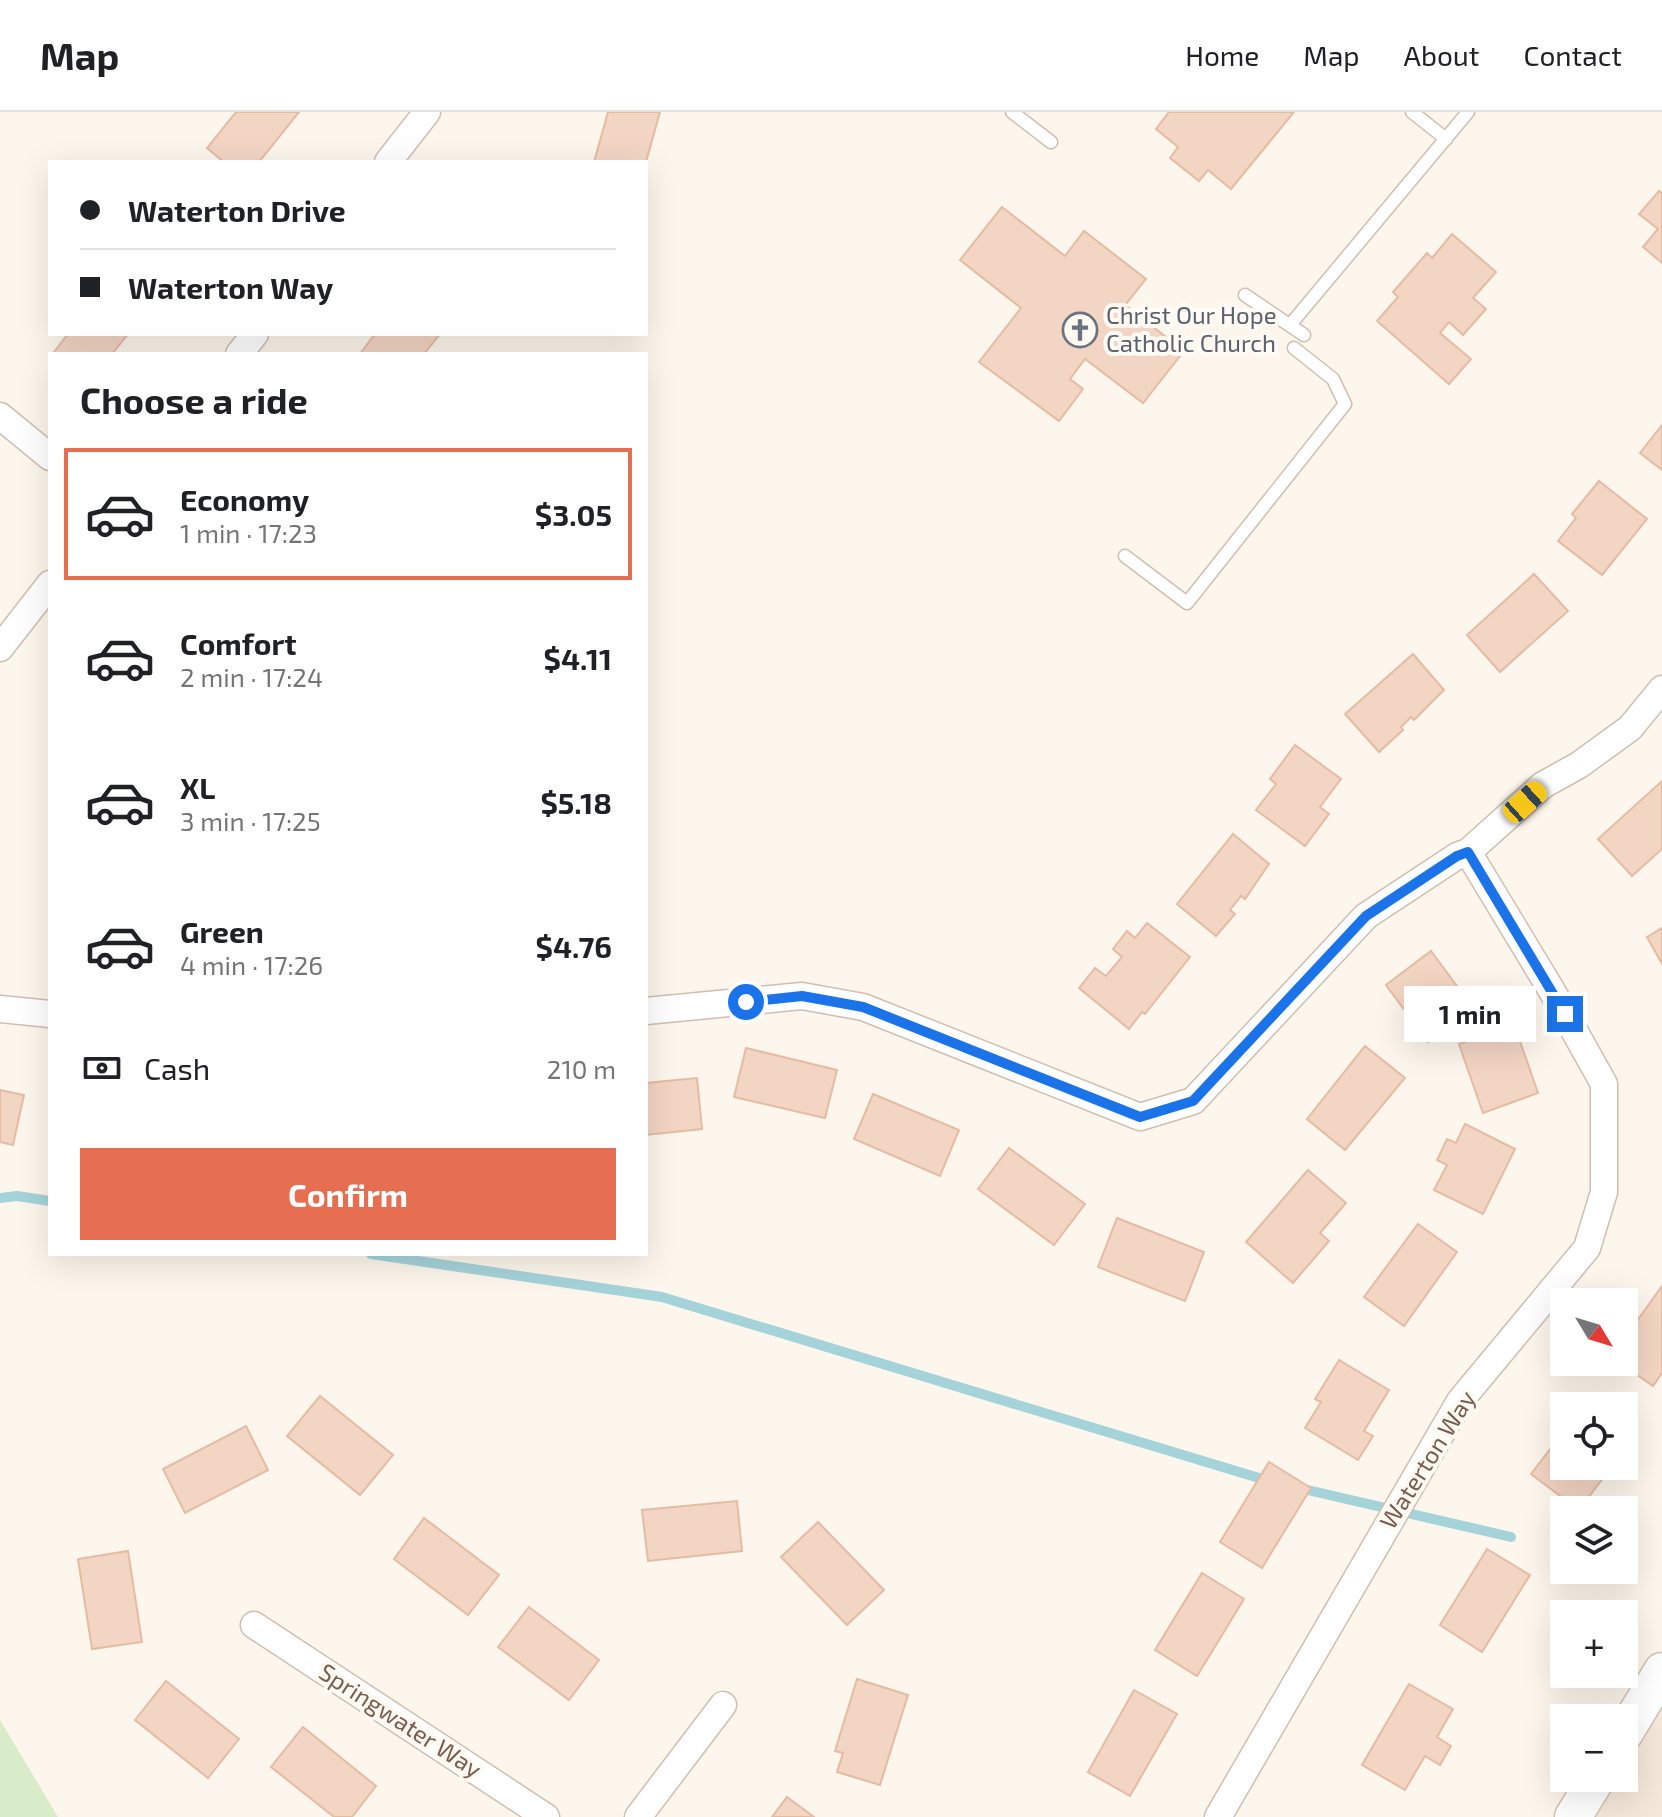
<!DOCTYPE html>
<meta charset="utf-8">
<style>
:root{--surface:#fff;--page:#f6f6f6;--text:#202124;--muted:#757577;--line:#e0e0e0;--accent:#e76f51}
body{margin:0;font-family:"Exo 2",sans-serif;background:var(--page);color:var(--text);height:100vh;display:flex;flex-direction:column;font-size:30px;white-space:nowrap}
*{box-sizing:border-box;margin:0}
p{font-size:26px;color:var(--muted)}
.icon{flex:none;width:44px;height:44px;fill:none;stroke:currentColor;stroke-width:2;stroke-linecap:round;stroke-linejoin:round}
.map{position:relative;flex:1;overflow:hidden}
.drawer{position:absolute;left:48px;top:240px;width:600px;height:904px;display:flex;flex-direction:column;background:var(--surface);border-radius:0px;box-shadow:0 8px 32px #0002}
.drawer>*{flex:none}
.top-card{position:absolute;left:48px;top:48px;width:600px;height:176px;border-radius:0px;box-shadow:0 8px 32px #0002;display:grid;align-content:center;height:176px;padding:0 32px;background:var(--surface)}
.needle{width:52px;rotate:128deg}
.tools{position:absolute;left:1550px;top:1176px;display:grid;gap:16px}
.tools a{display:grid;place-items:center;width:88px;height:88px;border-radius:0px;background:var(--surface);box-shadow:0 8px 32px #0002;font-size:40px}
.end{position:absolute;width:36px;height:36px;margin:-18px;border:10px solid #1a73e8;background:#fff;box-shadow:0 0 0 4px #fff}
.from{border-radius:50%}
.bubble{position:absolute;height:56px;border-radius:0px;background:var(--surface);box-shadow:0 8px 32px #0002;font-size:26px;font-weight:700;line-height:56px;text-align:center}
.car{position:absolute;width:24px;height:48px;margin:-24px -12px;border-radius:10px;box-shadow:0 0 6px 2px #0007;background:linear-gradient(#f5c518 24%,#345 0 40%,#f5c518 0 76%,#345 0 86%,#f5c518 0)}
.top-card b{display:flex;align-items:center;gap:28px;height:76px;font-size:30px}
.top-card b+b{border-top:2px solid var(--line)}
.top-card i{width:20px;height:20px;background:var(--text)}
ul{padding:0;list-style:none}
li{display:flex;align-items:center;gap:24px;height:132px;margin:0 16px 12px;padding:0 16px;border:4px solid transparent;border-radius:0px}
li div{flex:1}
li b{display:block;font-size:30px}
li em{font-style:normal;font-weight:700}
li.selected{border-color:var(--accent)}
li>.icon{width:72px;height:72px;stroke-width:1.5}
h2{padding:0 32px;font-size:36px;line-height:96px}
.pay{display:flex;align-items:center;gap:20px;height:88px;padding:0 32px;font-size:30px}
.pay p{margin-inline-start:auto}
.action{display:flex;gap:16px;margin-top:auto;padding:16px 32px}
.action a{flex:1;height:92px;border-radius:0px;background:var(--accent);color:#fff;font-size:32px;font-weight:700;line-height:92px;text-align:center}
header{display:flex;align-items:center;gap:48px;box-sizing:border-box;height:112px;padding:0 40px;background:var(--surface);border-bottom:2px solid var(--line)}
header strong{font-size:38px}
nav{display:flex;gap:44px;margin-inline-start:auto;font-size:28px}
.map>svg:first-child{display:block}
.residential{fill:#f5e8da}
.green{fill:#d8ecc9}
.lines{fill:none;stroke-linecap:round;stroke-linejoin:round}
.stream{stroke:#a5d3da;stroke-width:10}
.building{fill:#f3d5c3;stroke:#e6bba3;stroke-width:2}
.lane-casing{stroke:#d1beb0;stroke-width:15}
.street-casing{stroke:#d1beb0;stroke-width:29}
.secondary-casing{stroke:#d6c0b0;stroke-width:39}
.lane{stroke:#fff;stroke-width:12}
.street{stroke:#fff;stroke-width:26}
.secondary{stroke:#fff;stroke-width:36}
.route{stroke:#1a73e8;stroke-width:10}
.labels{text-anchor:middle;stroke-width:8;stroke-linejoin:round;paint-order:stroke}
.worship-label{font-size:24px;fill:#5b616d;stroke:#fffaf3;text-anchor:start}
.street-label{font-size:24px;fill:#7a5c4d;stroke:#fffaf3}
</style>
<header>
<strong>Map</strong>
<nav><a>Home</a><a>Map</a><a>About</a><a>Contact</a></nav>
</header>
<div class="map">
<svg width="1662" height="1705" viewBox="0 0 1662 1705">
<rect width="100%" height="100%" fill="#fdf6ec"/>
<!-- residential -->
<path class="residential" d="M1662,1546V1705H1568L1591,1666H1624V1610Z"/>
<!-- green -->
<path class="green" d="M0,1608L58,1705H0Z"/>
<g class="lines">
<!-- stream -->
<g class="stream">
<path d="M0,1086L17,1084L50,1089"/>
<path d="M371,1142L662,1185L1272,1370"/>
<path d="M1299,1376L1511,1425"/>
</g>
</g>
<!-- building -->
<g class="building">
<path d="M236,0H299L259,50H224L207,36Z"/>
<path d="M608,0H660L646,50H594Z"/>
<path d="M1169,0H1294L1231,77L1208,58L1199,69L1170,46L1178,35L1156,17Z"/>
<path d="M1659,79L1662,81V151L1643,135L1658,117L1639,102Z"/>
<path d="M1002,95L1065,144L1084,119L1146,167L1125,193L1184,239L1143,291L1085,247L1070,267L1083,277L1059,309L979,250L1021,196L960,148Z"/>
<path d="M1452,122L1496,160L1473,186L1486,197L1463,223L1449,210L1440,221L1471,247L1449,272L1377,209L1398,185L1393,180L1427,141L1432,146Z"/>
<path d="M68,222H128L112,242H57L54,240Z"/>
<path d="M375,222H440L424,242H360Z"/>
<path d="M1662,313V358L1640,341Z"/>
<path d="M1599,369L1647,407L1602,463L1558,429L1576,406L1572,402Z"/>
<path d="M1534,462L1568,499L1500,560L1467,523Z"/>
<path d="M1413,542L1444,578L1414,608L1411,605L1401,615L1403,618L1379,640L1345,602Z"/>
<path d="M1295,633L1341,667L1320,695L1329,702L1305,734L1256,698L1276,672L1270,667Z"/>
<path d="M1662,669V737L1632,764L1598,727Z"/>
<path d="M1233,722L1269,752L1245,787L1241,784L1230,798L1235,802L1216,824L1177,792Z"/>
<path d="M1147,811L1190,845L1145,902L1142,900L1129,917L1079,876L1095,856L1106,864L1122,845L1113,837L1127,819L1135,826Z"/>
<path d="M1662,816V852L1647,825Z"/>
<path d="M1431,839L1474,897L1428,930L1386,873Z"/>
<path d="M1514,912L1538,981L1483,1001L1459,932Z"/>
<path d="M1365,934L1405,966L1345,1038L1307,1007Z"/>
<path d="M746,936L837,958L825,1006L734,985Z"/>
<path d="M697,966L702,1017L646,1023V971Z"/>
<path d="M0,978L24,983L13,1033L0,1030Z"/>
<path d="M873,982L959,1018L940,1064L854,1027Z"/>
<path d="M1465,1012L1515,1037L1483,1102L1434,1078L1447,1053L1437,1048L1447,1027L1456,1031Z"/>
<path d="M1009,1036L1085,1092L1054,1133L978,1077Z"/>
<path d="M1308,1058L1346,1091L1320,1121L1329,1129L1293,1171L1246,1130Z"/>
<path d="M1117,1106L1204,1140L1185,1189L1098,1155Z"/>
<path d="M1418,1112L1457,1140L1404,1214L1364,1185Z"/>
<path d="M1662,1174V1261L1653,1274L1619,1250H1624V1227Z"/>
<path d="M1339,1248L1389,1278L1364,1319L1373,1324L1358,1348L1305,1316L1321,1290L1315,1287Z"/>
<path d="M320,1284L393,1343L360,1383L287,1324Z"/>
<path d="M246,1314L268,1358L185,1401L163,1357Z"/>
<path d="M1564,1319V1354H1612L1579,1398L1531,1362Z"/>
<path d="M1269,1350L1311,1376L1262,1456L1220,1430Z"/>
<path d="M737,1389L742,1439L648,1449L642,1398Z"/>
<path d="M424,1406L499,1463L468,1503L394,1447Z"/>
<path d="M818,1410L884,1478L847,1513L781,1445Z"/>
<path d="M1487,1437L1530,1463L1482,1540L1440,1513Z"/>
<path d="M128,1439L142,1530L92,1537L78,1447Z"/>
<path d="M1202,1461L1244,1487L1197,1564L1155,1538Z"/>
<path d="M529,1495L599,1548L569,1588L498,1535Z"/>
<path d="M857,1567L908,1583L880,1673L837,1660L843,1641L835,1639Z"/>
<path d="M166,1569L239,1627L208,1666L135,1608Z"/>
<path d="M1409,1572L1453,1597L1437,1625L1451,1634L1440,1653L1425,1644L1405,1678L1362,1653Z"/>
<path d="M1134,1578L1177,1602L1130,1684L1088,1660Z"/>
<path d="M303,1615L376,1674L352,1705H334L271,1655Z"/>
<path d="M787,1685L814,1705H772Z"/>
</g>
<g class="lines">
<!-- lane casing -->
<g class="lane-casing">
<g id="lane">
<path d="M1012,0L1051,30"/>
<path d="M1412,0L1446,27"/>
<path d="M1245,183L1304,223"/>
<path d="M1290,213L1468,0"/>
<path d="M1125,444L1187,491L1345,292L1333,267L1294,236"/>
</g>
</g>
<!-- street casing -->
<g class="street-casing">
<g id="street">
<path d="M388,50L427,0"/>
<path d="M239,242L255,222"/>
<path d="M0,304L50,345"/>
<path d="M0,536L50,472"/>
<path d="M0,897L50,902"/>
<path d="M646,899L802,884L863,895L1140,1005L1193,989L1366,804L1457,744L1468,740L1543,673L1579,653L1630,616L1662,577"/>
<path d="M254,1513L546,1705"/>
<path d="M638,1705L723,1593"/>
<path d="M1218,1705L1460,1289L1587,1136L1604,1080V972L1552,879L1468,740"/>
</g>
</g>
<!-- secondary casing -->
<g class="secondary-casing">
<g id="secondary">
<path d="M1624,1622L1662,1559"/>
<path d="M1573,1705L1597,1666"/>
</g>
</g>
<!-- lane -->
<use href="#lane" class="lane"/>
<!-- street -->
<use href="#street" class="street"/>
<!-- secondary -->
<use href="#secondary" class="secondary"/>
</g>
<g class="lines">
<!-- route -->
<path class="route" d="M746,890L802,884L863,895L1140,1005L1193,989L1366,804L1457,744L1468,740L1565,902"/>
</g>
<!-- icons -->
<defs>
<g id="church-ring" transform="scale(1.8)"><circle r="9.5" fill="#fffaf3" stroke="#6b7280" stroke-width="1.5"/><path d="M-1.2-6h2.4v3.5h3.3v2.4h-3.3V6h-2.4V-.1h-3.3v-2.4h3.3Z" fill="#6b7280"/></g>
</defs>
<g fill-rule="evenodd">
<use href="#church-ring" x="1080" y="218"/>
</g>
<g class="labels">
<!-- worship labels -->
<g class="worship-label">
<text x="1106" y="212">Christ Our Hope<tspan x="1106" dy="28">Catholic Church</tspan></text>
</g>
<!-- street labels -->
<g class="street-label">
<text transform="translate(1428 1348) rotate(-58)" y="8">Waterton Way</text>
<text transform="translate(400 1609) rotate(33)" y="8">Springwater Way</text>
</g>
</g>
</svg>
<div class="tools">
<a><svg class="needle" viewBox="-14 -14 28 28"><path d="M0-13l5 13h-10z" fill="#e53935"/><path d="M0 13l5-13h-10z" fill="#757577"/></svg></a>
<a><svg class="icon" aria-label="locate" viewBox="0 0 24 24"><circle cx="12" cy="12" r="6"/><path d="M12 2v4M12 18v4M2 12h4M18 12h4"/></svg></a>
<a><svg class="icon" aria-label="layers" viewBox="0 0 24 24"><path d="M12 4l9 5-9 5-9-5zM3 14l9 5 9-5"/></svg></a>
<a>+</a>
<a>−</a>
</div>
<i class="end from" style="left:746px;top:890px"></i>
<i class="end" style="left:1565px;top:902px"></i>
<div class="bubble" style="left:1404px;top:874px;width:132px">1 min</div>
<i class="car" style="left:1525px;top:690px;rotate:48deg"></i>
<div class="top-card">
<b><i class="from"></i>Waterton Drive</b>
<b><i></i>Waterton Way</b>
</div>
<section class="drawer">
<h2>Choose a ride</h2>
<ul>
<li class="selected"><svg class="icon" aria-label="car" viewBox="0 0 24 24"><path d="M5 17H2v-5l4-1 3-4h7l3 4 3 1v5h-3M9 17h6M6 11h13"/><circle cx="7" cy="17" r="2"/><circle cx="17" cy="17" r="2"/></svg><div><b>Economy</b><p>1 min · 17:23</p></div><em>$3.05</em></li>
<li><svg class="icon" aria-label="car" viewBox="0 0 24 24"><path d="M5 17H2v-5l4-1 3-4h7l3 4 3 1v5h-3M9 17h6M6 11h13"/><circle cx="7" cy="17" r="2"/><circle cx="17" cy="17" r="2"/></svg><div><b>Comfort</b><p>2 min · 17:24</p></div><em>$4.11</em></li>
<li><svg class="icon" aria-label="car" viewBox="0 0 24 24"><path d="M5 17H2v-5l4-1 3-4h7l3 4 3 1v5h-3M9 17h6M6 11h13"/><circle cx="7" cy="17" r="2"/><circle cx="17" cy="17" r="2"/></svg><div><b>XL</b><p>3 min · 17:25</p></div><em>$5.18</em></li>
<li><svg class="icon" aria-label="car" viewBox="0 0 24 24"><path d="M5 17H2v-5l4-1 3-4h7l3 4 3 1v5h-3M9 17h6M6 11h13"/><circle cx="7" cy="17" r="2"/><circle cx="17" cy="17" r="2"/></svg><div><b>Green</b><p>4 min · 17:26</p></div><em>$4.76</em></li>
</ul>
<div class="pay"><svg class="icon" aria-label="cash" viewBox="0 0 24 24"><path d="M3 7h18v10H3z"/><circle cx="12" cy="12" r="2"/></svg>Cash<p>210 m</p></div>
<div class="action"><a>Confirm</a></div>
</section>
</div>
